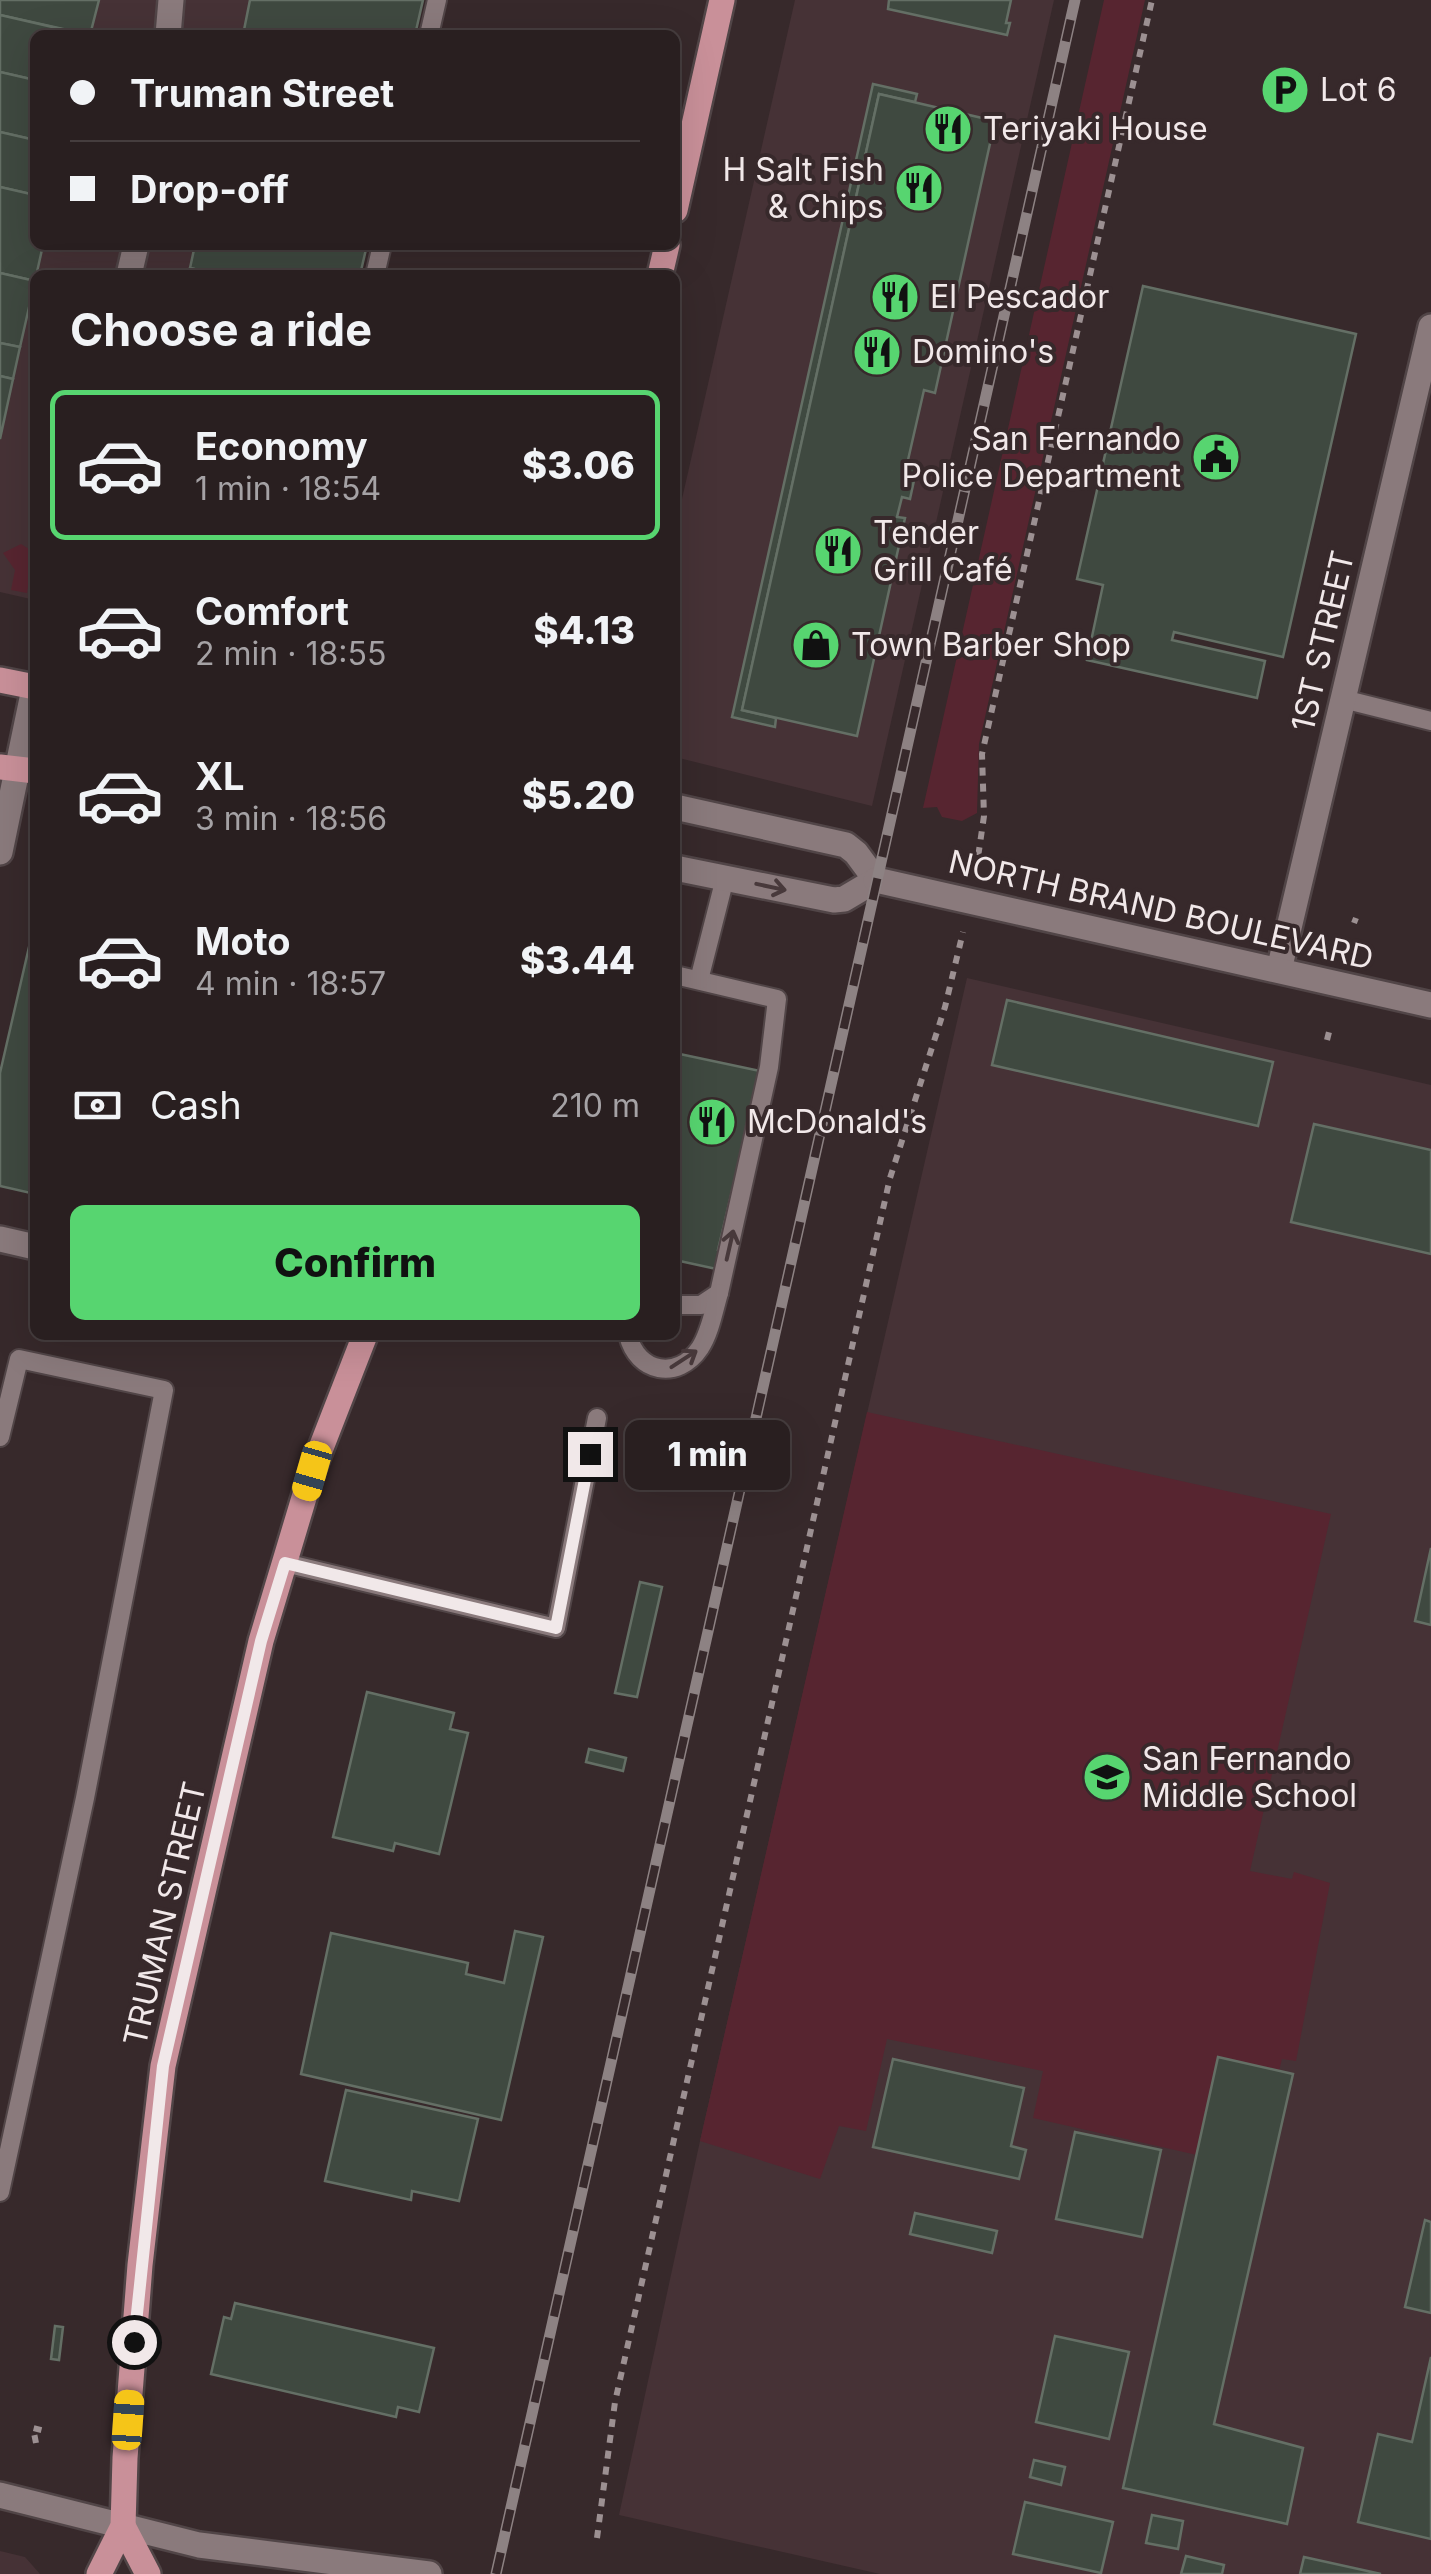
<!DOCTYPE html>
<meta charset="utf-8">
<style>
:root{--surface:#291f20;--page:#312729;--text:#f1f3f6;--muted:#a5a2a5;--line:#453d3e;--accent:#57d570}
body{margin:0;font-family:Inter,sans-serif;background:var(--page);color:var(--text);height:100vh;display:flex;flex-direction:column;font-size:38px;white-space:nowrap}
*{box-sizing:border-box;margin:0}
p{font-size:32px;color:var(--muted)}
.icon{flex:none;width:55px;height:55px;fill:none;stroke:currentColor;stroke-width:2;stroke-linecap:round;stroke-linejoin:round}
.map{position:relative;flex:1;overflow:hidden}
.details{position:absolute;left:30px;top:270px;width:650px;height:1070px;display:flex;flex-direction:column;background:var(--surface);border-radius:15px;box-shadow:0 10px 40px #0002,0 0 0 2px var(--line)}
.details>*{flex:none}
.top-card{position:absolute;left:30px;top:30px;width:650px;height:220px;border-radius:15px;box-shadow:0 10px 40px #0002,0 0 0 2px var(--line);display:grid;align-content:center;height:220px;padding:0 40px;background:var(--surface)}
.end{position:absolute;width:45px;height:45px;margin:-22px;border:12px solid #f1e8e9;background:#111;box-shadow:0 0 0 5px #111}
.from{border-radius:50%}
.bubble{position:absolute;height:70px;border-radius:15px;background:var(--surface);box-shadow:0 10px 40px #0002,0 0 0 2px var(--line);font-size:32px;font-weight:800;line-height:70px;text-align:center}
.car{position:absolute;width:30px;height:60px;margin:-30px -15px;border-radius:12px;box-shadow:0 0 8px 2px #0007;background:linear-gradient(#f5c518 24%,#345 0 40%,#f5c518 0 76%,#345 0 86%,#f5c518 0)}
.top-card b{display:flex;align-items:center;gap:35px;height:95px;font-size:38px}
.top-card b+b{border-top:2px solid var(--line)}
.top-card i{width:25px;height:25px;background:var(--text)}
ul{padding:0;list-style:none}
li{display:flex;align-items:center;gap:30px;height:150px;margin:0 20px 15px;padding:0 20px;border:5px solid transparent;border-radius:15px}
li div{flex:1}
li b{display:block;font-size:38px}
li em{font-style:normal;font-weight:800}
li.on{border-color:var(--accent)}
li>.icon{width:90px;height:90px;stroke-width:1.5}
h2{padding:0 40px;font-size:45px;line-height:120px}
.pay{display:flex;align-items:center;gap:25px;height:110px;padding:0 40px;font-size:38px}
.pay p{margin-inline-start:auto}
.cta{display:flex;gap:20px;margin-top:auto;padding:20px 40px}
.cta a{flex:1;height:115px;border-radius:15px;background:var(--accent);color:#111;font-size:40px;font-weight:800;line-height:115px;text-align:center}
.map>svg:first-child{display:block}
.built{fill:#463236}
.green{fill:#572530}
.building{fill:#3f4940;stroke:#646f65;stroke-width:2.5}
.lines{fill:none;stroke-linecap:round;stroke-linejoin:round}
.lane-casing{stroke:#514547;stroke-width:22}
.street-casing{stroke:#514547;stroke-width:30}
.secondary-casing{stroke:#514547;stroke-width:30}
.primary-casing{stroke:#514547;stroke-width:30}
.path{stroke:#9c9092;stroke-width:6;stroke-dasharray:8 8;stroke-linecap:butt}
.lane{stroke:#8a7a7c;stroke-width:18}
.street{stroke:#8a7a7c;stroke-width:25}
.secondary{stroke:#8a7a7c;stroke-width:25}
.primary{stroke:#c99099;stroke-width:25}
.rail-casing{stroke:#8d8283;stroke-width:11}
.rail{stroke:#37292b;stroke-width:8;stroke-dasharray:22;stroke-linecap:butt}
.oneway{stroke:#48393b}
.route{stroke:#f1e8e9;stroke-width:12}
.labels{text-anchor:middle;stroke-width:8;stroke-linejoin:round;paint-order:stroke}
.poi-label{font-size:32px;fill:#f1e8e9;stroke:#37292b;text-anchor:start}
.street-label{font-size:32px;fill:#f1e8e9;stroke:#37292b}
</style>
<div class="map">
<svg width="1431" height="2574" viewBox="0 0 1431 2574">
<rect width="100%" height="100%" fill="#37292b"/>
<!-- built -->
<g class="built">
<path d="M0,0H423L415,35H35V245H367L360,275H35V600L0,592Z"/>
<path d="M795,0H1054L872,806L675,757V530Z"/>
<path d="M967,978L1431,1085V2574H880L619,2515L700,2141Z"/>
<path d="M0,2551L25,2557L40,2574H0Z"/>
</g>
<!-- green -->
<g class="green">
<path d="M1104,0H1145L979,744L977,813L962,821L942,817L937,807L923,808Z"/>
<path d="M21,544L35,553L31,586H28L27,593L11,590L15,570L3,553Z"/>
<path d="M867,1412L1331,1514L1250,1871L1292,1879L1294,1872L1330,1883L1296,2061L1282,2059L1279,2071L1218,2057L1197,2155L1033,2118L1043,2071L887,2039L866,2131L839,2126L820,2179L700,2141Z"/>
</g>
<!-- building -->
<g class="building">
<path d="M0,0H99L90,35L0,15Z"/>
<path d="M250,0H423L415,35H243Z"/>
<path d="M889,0H1011L1006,23H1010L1007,35L888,9Z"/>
<path d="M0,15L87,35H35V80L0,72Z"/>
<path d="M0,72L35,80V140L0,132Z"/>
<path d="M873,84L917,94L915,102L879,94L742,710L776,718L775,727L732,717Z"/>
<path d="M879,94L995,121L935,393L924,390L908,460L918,462L910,499L902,497L897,517L905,518L857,736L742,710Z"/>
<path d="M0,132L35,140V195L0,187Z"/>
<path d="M0,187L35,195V245H43L35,281L0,273Z"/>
<path d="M195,245H367L360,275H220L190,268Z"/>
<path d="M190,268L220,275H188Z"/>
<path d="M0,273L35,281L20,347L0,343Z"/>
<path d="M1143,286L1356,334L1283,657L1174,632L1172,640L1265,661L1257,698L1087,660L1103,585L1077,579Z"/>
<path d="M0,343L20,347L13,379L0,376Z"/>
<path d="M0,376L13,379L0,439Z"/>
<path d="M35,921V1194L0,1186V1073Z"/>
<path d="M1007,1000L1273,1062L1258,1126L992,1065Z"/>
<path d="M675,1053L760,1071L739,1193L732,1191L718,1250L725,1252L721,1270L675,1260Z"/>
<path d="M1314,1124L1431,1150V1254L1291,1222Z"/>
<path d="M1431,1548V1625L1415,1621Z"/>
<path d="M640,1582L662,1587L637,1697L615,1693Z"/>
<path d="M367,1692L454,1713L450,1729L468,1733L439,1854L395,1843L393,1851L333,1837Z"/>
<path d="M589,1749L626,1758L623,1771L586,1762Z"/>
<path d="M515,1931L543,1937L501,2120L301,2074L331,1933L468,1963L466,1974L504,1983Z"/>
<path d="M1218,2057L1293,2074L1214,2424L1303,2448L1287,2524L1123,2488Z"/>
<path d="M893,2059L1024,2088L1011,2146L1026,2150L1019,2179L873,2147Z"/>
<path d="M346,2090L478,2119L459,2201L412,2191L411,2200L325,2181Z"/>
<path d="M1075,2132L1161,2150L1142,2237L1056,2219Z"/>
<path d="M915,2213L997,2231L992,2253L910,2234Z"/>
<path d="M1425,2220L1431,2222V2313L1405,2307Z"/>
<path d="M235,2303L434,2348L419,2412L398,2407L396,2417L211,2374L224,2317L231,2319Z"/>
<path d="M55,2326L63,2327L59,2360L51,2359Z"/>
<path d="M1055,2336L1129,2352L1109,2439L1036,2422Z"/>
<path d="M1431,2357V2539L1358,2522L1378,2434L1412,2442Z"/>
<path d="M1034,2460L1065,2467L1061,2485L1030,2477Z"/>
<path d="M1025,2502L1113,2522L1101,2573L1013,2554Z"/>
<path d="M1152,2515L1183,2521L1178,2549L1146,2543Z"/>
<path d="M1186,2556L1224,2565L1222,2574H1181Z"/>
<path d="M1304,2557L1381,2574H1300Z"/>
</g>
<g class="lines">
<!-- lane casing -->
<g class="lane-casing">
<g id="lane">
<path d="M429,35L437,0"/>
<path d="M375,275L382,245"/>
<path d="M1343,699L1431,721"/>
<path d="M675,975L777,999L769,1067L719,1293L701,1305H675"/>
<path d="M699,980L725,878"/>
<path d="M628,1335C637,1373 678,1381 700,1348C710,1333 714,1310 719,1293"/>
<path d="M0,1437L19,1359L164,1390L85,1798L0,2192"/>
<path d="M285,1563L556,1628L597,1418"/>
</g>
</g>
<!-- street casing -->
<g class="street-casing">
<g id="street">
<path d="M1279,970L1431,327"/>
<path d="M0,1239L35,1247"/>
<path d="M0,2495L199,2545L429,2574"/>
</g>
</g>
<!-- secondary casing -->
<g class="secondary-casing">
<g id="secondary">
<path d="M168,35L171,0"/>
<path d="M129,275L136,245"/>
<path d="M675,807L846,845L856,853L876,880"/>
<path d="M0,852L35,684"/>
<path d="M675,868L834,900L844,899L876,880"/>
<path d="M876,880L1431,1005"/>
</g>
</g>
<!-- primary casing -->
<g class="primary-casing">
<g id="primary">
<path d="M675,210L722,0"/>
<path d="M660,275L667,245"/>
<path d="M0,680L35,687"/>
<path d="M0,767L35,771"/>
<path d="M123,2526L148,2574"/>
<path d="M99,2574L123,2526L125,2458L140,2265L163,2066L261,1641L312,1471L365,1335"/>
</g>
</g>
<!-- path -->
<g class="path">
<path d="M976,871L984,816L982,754L1152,0"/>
<path d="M1354,923L1356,918"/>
<path d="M1327,1040L1329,1032"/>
<path d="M36,2443L33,2428L49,2432"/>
<path d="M597,2538L615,2402L890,1178L945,1007L963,932"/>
</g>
<!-- lane -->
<use href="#lane" class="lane"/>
<!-- street -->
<use href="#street" class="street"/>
<!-- secondary -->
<use href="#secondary" class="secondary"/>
<!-- primary -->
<use href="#primary" class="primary"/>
<!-- rail casing -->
<g class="rail-casing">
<path id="rail" d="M496,2574L1075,0"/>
</g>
<!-- rail -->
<use href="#rail" class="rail"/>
</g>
<!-- one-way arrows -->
<defs><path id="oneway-shaft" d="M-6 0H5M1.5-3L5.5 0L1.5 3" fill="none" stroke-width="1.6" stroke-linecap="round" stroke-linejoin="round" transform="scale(2.5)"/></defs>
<g class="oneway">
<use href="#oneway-shaft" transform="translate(771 887) rotate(12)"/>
<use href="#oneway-shaft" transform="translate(730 1245) rotate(-77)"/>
<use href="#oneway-shaft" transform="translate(684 1359) rotate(-33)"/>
</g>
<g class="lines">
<!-- route -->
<path class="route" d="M134,2342L163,2066L261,1641L285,1563L556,1628L590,1454"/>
</g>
<!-- icons -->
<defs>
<g id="parking-disc" transform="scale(2.5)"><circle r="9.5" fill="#57d570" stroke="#37292b"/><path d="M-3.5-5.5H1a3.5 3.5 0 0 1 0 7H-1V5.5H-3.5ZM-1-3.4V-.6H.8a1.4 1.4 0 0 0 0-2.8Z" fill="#111"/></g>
<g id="restaurant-disc" transform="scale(2.5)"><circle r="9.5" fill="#57d570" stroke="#37292b"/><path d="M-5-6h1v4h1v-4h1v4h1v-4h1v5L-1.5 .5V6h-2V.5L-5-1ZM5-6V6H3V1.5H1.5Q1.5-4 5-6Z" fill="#111"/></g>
<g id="civic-disc" transform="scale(2.5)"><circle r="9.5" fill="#57d570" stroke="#37292b"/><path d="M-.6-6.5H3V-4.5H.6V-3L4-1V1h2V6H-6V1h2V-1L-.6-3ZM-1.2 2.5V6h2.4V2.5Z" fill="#111"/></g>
<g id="shop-disc" transform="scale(2.5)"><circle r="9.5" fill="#57d570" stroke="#37292b"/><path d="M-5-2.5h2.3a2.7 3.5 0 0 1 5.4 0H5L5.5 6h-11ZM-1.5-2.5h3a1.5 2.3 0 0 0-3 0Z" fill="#111"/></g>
<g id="school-disc" transform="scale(2.5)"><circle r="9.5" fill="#57d570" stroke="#37292b"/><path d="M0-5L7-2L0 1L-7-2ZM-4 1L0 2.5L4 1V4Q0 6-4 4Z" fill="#111"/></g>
</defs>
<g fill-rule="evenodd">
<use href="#parking-disc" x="1285" y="90"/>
<use href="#restaurant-disc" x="948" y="129"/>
<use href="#restaurant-disc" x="919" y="188"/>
<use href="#restaurant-disc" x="895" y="297"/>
<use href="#restaurant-disc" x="877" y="352"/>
<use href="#civic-disc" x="1216" y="457"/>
<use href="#restaurant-disc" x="838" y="551"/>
<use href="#shop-disc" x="816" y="645"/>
<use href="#restaurant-disc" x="712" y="1122"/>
<use href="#school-disc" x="1107" y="1777"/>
</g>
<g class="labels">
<!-- poi labels -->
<g class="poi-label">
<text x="1320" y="101">Lot 6</text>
<text x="983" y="140">Teriyaki House</text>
<text x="884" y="181" text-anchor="end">H Salt Fish<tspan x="884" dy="37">&amp; Chips</tspan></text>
<text x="930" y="308">El Pescador</text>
<text x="912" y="363">Domino's</text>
<text x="1181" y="450" text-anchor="end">San Fernando<tspan x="1181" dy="37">Police Department</tspan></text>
<text x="873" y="544">Tender<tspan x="873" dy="37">Grill Café</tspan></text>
<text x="851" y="656">Town Barber Shop</text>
<text x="747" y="1133">McDonald's</text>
<text x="1142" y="1770">San Fernando<tspan x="1142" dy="37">Middle School</tspan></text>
</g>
<!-- street labels -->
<g class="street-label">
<text transform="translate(1323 641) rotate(-77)" y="11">1ST STREET</text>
<text transform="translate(1161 910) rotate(13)" y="11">NORTH BRAND BOULEVARD</text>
<text transform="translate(165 1914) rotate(-77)" y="11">TRUMAN STREET</text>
</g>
</g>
</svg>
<i class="end from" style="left:134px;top:2342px"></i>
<i class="end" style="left:590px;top:1454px"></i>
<div class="bubble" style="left:625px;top:1420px;width:165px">1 min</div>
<i class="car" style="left:312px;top:1471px;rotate:196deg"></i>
<i class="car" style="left:128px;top:2420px;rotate:4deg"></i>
<div class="top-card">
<b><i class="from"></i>Truman Street</b>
<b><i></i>Drop-off</b>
</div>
<section class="details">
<h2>Choose a ride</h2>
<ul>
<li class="on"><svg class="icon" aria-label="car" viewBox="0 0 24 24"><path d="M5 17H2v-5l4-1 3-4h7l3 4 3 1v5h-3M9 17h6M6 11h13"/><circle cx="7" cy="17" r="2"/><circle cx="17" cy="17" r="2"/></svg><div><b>Economy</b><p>1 min · 18:54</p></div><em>$3.06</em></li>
<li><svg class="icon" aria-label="car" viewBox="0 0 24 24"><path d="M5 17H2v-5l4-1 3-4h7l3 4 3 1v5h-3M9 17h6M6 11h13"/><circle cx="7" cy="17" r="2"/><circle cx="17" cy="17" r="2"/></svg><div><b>Comfort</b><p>2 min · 18:55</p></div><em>$4.13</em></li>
<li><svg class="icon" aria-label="car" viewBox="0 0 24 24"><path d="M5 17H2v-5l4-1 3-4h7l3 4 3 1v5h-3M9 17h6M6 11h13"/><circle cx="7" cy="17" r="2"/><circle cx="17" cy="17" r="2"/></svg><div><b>XL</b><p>3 min · 18:56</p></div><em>$5.20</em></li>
<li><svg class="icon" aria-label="car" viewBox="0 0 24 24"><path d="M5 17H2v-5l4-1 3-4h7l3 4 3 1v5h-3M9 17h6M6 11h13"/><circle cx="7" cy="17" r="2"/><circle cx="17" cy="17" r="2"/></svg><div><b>Moto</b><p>4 min · 18:57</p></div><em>$3.44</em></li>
</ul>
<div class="pay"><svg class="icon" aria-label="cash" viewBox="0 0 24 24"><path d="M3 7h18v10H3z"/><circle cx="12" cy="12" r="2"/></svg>Cash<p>210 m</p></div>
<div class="cta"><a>Confirm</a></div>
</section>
</div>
